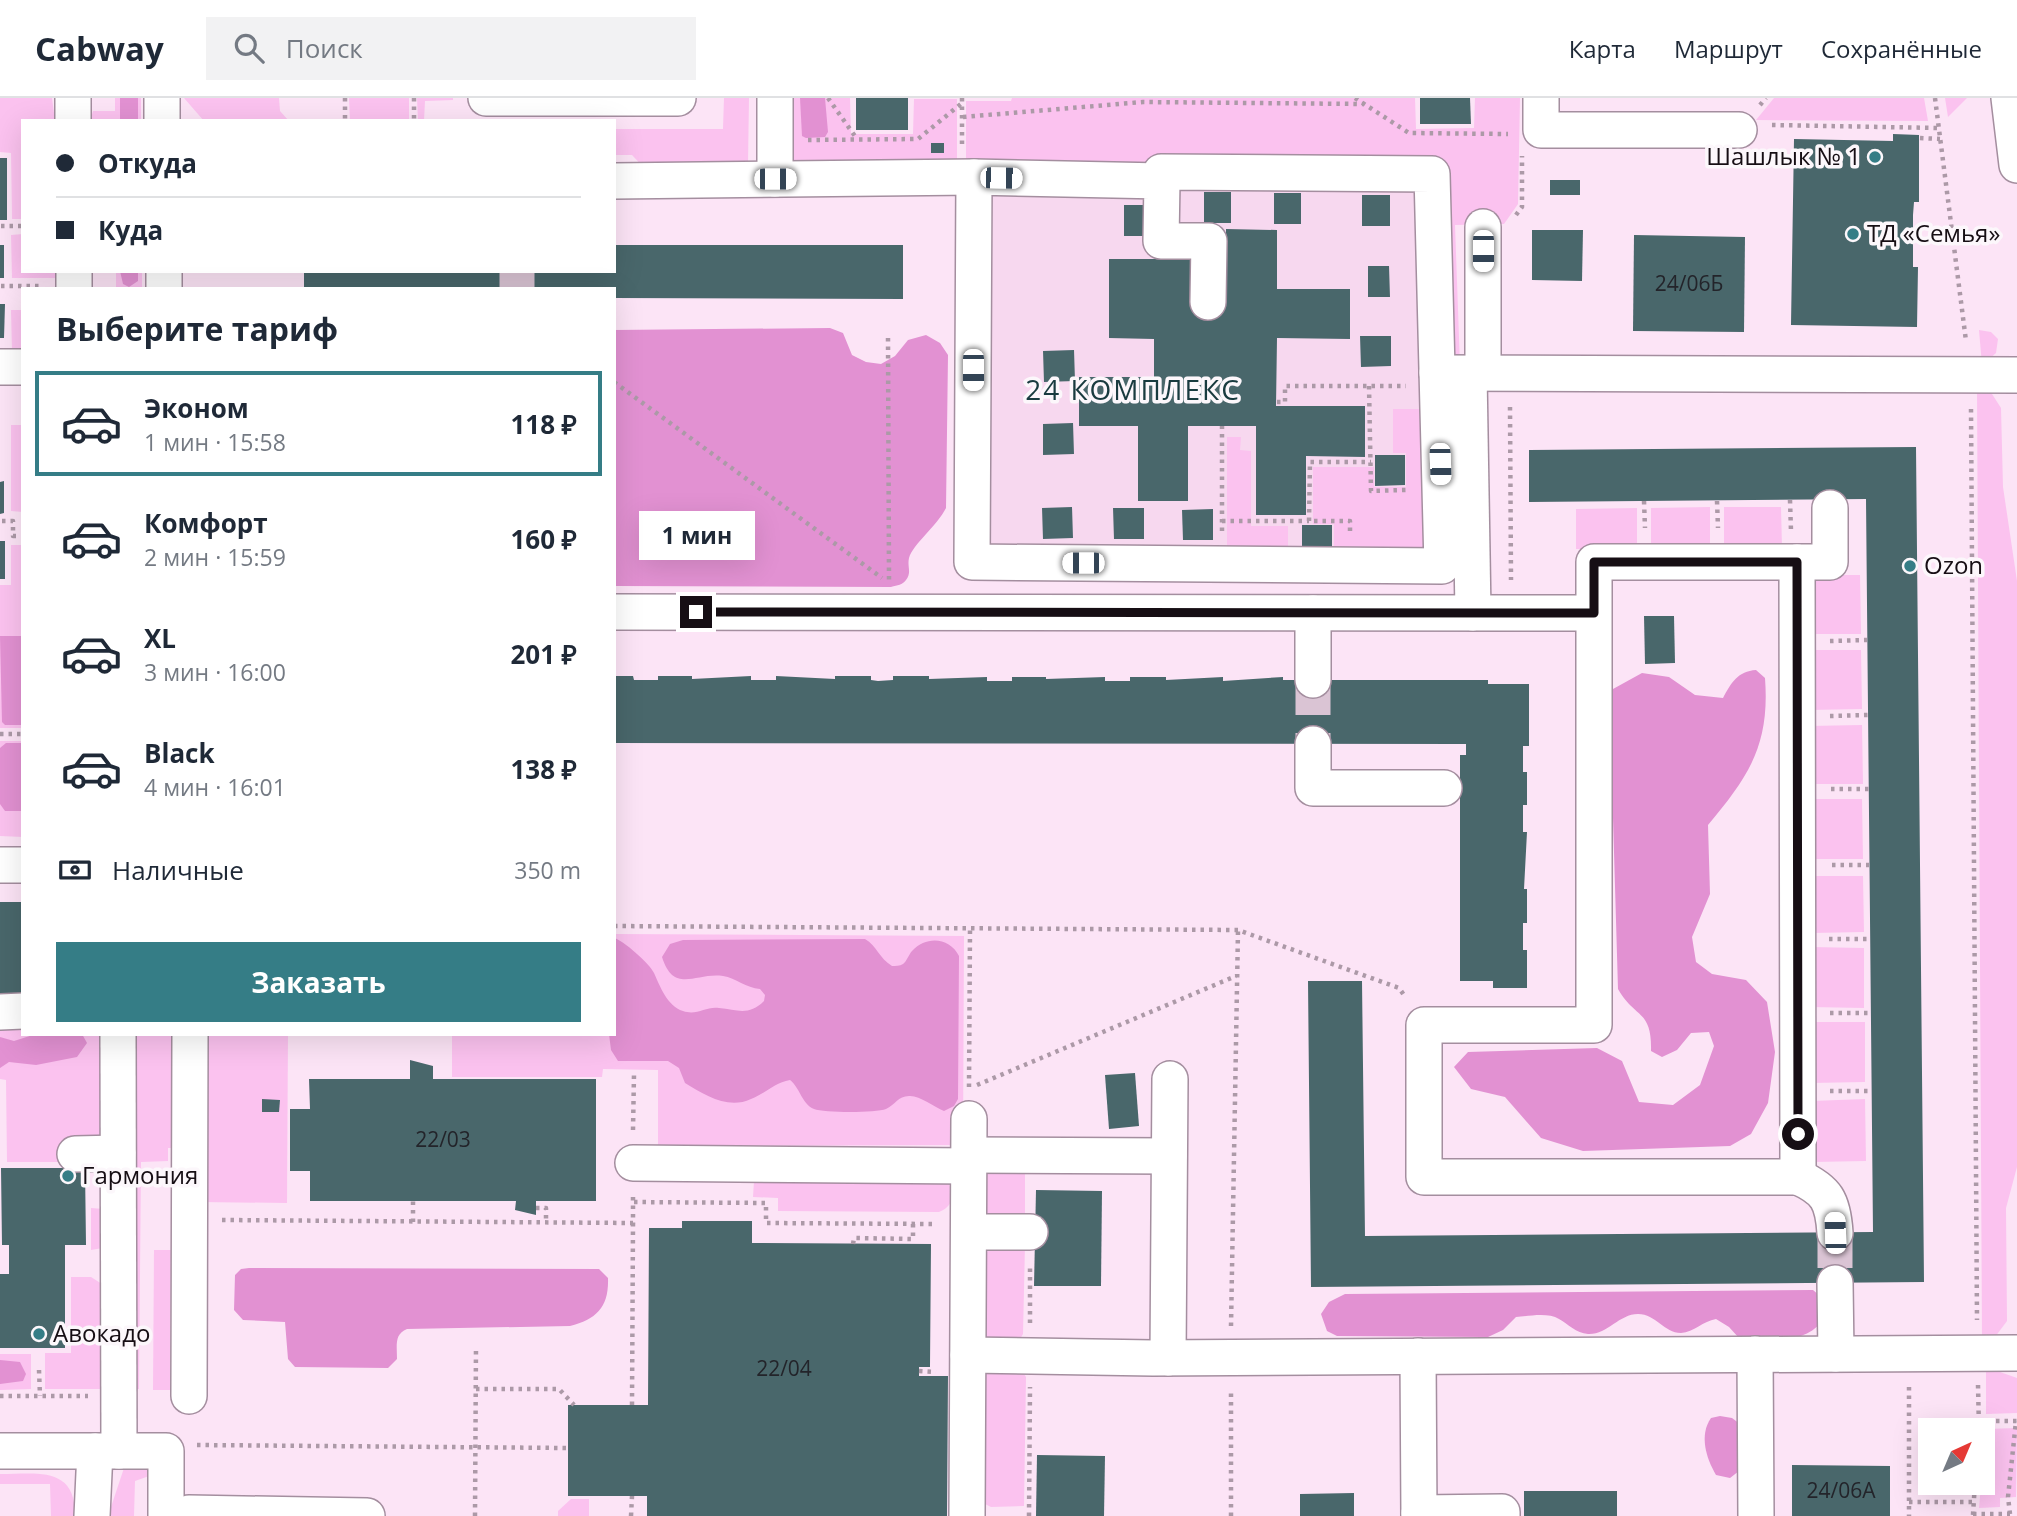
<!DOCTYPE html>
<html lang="ru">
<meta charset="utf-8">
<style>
:root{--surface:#fff;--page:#f2f2f3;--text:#1f2937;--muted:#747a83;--line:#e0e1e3;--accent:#357d86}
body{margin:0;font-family:"Open Sans",sans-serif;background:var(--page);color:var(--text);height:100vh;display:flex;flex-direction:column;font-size:26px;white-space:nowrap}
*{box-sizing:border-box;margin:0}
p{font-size:23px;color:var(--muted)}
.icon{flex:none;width:38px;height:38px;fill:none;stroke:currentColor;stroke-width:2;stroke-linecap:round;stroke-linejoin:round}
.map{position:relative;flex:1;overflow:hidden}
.panel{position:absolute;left:21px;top:189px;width:595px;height:749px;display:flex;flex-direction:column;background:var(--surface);border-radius:0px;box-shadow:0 7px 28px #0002}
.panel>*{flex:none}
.hud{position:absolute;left:21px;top:21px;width:595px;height:154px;border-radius:0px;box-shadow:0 7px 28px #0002;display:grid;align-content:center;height:154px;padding:0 35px;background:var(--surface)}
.needle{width:46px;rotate:44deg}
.controls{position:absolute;left:1918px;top:1320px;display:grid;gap:14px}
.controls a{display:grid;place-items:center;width:77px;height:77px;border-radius:0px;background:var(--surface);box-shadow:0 7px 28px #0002;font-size:35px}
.end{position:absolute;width:32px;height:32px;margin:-16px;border:9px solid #160e14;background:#fff;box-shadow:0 0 0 4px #fff}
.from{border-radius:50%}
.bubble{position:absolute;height:49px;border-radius:0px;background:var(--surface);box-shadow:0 7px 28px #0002;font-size:23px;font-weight:700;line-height:49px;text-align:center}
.car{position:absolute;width:21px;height:42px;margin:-21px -10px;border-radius:9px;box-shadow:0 0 5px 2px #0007;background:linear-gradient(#fff 24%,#345 0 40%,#fff 0 76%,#345 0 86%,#fff 0)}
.hud b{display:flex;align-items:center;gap:24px;height:66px;font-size:26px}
.hud b+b{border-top:2px solid var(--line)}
.hud i{width:18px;height:18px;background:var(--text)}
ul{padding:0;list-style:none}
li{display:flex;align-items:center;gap:21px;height:105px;margin:0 14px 10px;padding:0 21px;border:4px solid transparent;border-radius:0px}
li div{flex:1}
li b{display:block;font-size:26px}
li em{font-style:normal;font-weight:700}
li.current{border-color:var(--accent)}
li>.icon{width:63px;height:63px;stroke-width:1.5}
h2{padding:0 35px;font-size:32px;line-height:84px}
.pay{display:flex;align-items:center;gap:18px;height:77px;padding:0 35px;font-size:26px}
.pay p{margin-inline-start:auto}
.primary-button{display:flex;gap:14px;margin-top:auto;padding:14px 35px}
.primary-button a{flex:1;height:80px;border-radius:0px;background:var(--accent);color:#fff;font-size:28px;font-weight:700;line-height:80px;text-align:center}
header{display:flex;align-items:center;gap:42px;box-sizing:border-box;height:98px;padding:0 35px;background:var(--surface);border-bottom:2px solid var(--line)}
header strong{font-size:33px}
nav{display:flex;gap:38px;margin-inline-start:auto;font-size:24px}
.search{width:490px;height:63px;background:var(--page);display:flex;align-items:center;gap:18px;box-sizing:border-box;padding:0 24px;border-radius:0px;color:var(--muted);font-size:26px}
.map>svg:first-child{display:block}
.built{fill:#f7d8ef}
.green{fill:#fbc2ef}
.forest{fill:#e291d2}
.building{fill:#49676b}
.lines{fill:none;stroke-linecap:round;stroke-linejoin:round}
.minor-tunnel{stroke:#dac4d4;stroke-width:35;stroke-dasharray:35 18;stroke-linecap:butt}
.minor-casing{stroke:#a48e9f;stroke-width:38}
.path{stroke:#ac99a7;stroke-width:4.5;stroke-dasharray:3.5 5;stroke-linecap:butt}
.minor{stroke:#fff;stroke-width:35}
.route{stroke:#160e14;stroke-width:9}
.poi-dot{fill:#357d86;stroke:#fcf7fb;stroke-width:2.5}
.labels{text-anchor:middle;stroke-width:7;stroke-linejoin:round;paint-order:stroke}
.number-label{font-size:21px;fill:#23242a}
.poi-label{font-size:24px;fill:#160e14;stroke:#fcf7fb;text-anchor:start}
.quarter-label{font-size:28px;letter-spacing:2px;fill:#193b3f;stroke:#fcf7fb}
</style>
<header>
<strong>Cabway</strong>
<div class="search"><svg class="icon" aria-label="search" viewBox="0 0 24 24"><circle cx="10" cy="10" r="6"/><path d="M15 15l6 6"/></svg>Поиск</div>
<nav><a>Карта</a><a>Маршрут</a><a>Сохранённые</a></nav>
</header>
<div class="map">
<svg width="2017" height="1418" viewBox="0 0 2017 1418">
<rect width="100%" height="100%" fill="#fce4f6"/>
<!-- built -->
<path class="built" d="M1442,67L1452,474L962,473L966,80Z"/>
<!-- green -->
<g class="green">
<path d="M0,0H52L55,23H23V121H12L11,55L0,54Z"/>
<path d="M115,0H141V23H90L93,13H115Z"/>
<path d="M184,0H279L280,13L289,23H204Z"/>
<path d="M349,0H409V23H350Z"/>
<path d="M417,0H453V2L425,3L424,23H418Z"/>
<path d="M724,0H749L748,65L650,76L632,57H614V31H723Z"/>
<path d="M793,0H850L851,36H913L914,1H957V72H794Z"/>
<path d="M1012,0H1415L1416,31L1474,30L1475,0H1520L1518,106L1504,126L1455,127L1460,268L1448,269L1441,70L966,75V3H1011Z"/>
<path d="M1774,0H1924L1928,23L1756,22Z"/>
<path d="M1945,0H1967L1948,19Z"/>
<path d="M23,136V173H55V180H12L11,137Z"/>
<rect x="116" y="173" width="26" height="18"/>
<path d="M11,212H23V257L12,256Z"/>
<path d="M1979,232L1991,234L1998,241L1996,255L1982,267Z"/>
<path d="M1977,290L1992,296L2001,310L2003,389L2017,483V1069L2006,1110L2007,1223L1995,1239L1982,1245Z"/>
<path d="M1393,311H1431L1435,446L1421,459H1334V426H1313V369H1374V389H1406V355H1393Z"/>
<path d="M11,327H23V414L11,413Z"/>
<path d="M1227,339H1241L1240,352L1251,353V428H1288V459L1227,458Z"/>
<path d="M1710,409V450H1651V410Z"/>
<path d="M1724,409H1781L1782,449L1724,450Z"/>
<path d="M1637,410V451H1576V411Z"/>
<path d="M11,447H23V630H0V487H11Z"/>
<path d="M1808,477H1860L1861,536H1809Z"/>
<path d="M1809,552H1861L1862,611L1809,612Z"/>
<path d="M1862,627L1863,686H1810L1809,628Z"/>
<path d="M0,643H23V739L0,738Z"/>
<path d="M1810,701H1862L1863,761H1811Z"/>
<path d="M1811,778H1863L1864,834L1812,835Z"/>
<path d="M614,836L964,838L963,1047L658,1048V972L603,971L602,979H452V936H614Z"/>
<path d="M1811,849L1864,850V910L1810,909Z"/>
<path d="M1810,924H1865V984L1811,985Z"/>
<path d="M0,928H23V936H101L106,1036L64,1064H7L6,982L0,981Z"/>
<path d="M129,936H182L181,1050H168V1063L141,1064L139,1291H127Z"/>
<path d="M200,936H288L287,1105L200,1104Z"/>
<path d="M1865,1001L1866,1063L1813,1064L1812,1003Z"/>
<path d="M1025,1067V1121L989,1118L986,1114V1073Z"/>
<path d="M946,1081C955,1094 955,1108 939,1114L778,1113V1100L753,1099L754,1083Z"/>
<path d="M91,1110L104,1111L103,1150L91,1152Z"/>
<path d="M1025,1147L1023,1236L1020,1241H983L986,1155L990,1151Z"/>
<path d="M154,1152H171L170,1292H153Z"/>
<path d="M71,1179H91L105,1188L107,1291H45V1255H71Z"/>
<path d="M0,1256H31V1291L0,1292Z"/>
<path d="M983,1272L1023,1274L1026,1279L1024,1408L991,1409L981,1404Z"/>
<path d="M2000,1274L2017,1280V1315L1986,1316V1274Z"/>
<path d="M2017,1330L2016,1399L2000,1400V1409L1979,1410L1986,1331Z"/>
<path d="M141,1354L152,1377L135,1383L134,1418H108L125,1367Z"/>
<path d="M0,1376C36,1376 76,1367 75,1418H51L50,1386H0Z"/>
<path d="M571,1401H589V1418H558V1413Z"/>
</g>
<!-- forest -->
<g class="forest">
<rect x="120" y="0" width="18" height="23"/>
<path d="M800,0H825L828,34L825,39L806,40L802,38Z"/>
<path d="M120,173H138V183L129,189L123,186Z"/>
<path d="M830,230L843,235L852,257L866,264L881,266L895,258L908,242L926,237L940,245L948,257L946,410C937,428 913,446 909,460C907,469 912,474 906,482C902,487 898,487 891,489L614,488V232Z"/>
<path d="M0,538H23V627H5L2,624Z"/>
<path d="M1756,572L1765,580C1770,647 1749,678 1708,727L1710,796L1692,839L1696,864L1712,876L1746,882L1767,904L1775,954L1768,1005L1751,1036L1730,1048L1583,1053L1541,1040L1505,999L1471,991L1454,969L1468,954L1597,950L1622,963L1639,1004L1673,1007L1700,987L1714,948L1709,934L1691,935L1677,952L1662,959L1651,953C1652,911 1635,921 1618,891L1610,617L1613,591L1642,575L1669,579L1695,597L1723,600C1731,585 1738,573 1756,572Z"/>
<path d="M6,645H23V713H5L0,706V650Z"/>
<path d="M614,840C623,842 650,866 654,875C660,888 667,908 683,913C697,918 706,908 719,910C738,912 749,918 764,903L765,897L760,891C746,890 736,880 723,878C696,874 674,897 662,859L670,846L683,842L865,841C877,848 879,860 892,868C895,868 900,868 903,866C907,863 909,856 912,853C927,837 950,840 959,858L958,1001L954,1008L944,1013C934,1009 919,997 909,998C898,998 895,1007 886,1011C876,1015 824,1015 814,1011C802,1006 800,990 790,982C774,985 766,995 751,1001C728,1012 705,997 685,985L679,970L668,963H618L611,952L609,936H614Z"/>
<path d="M36,936H82L87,945L77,959L36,967L9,964L0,970V939L14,943Z"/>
<path d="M249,1170L599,1171L608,1180C609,1209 597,1221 570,1228L407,1231C394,1236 397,1248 397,1261L388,1270L295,1269L288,1261L285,1224L243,1222L234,1212L235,1177L241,1171Z"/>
<path d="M1813,1192L1820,1198L1822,1224C1800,1248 1769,1241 1739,1240L1729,1229L1716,1221C1703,1223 1694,1234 1681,1235C1664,1235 1656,1216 1638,1216C1619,1216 1607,1237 1588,1236C1576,1235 1568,1226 1559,1221C1548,1214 1529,1218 1516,1219L1503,1232L1488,1239L1337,1238L1327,1233L1321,1216L1329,1204L1345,1196Z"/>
<path d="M0,1262L20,1264L26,1276L23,1283L0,1286Z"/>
<path d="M1720,1318L1732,1320L1740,1326L1739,1373L1730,1380L1716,1377C1706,1360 1699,1337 1711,1320Z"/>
</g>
<!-- building -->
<g class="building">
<rect x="856" y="0" width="52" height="32"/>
<path d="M1420,0H1470L1471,26H1420Z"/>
<path d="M1893,36L1919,37V104H1914L1913,117V169H1918L1917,229L1791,227L1794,41L1893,43Z"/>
<rect x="931" y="45" width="13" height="10"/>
<rect x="0" y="60" width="7" height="62"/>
<rect x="1550" y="82" width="30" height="15"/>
<rect x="1204" y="94" width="27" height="31"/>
<rect x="1274" y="95" width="27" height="31"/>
<rect x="1362" y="97" width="28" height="31"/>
<rect x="1124" y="107" width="27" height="31"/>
<path d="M1226,131L1277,132V191H1350V241L1277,240L1276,308H1365V359L1306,358V417H1256V328H1188V403H1138V328H1079V279H1154V241L1109,240V161H1190V204H1226Z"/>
<path d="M1532,132H1583L1582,183L1532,182Z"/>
<path d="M1634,137L1745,139L1744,234L1633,233Z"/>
<rect x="0" y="147" width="4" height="33"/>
<path d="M614,147H903V201L614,200V191H304V173H614Z"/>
<path d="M1368,168H1389L1390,199H1368Z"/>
<path d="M0,206H5L4,240H0Z"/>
<path d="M1360,238H1391V268L1361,269Z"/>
<path d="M1074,252L1075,283L1044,284L1043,253Z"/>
<path d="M1073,325L1074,356L1043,357V326Z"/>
<path d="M1916,349L1924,1184L1311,1189L1308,883H1362L1365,1138L1873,1134L1866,401L1529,404V352Z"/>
<path d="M1375,357H1405V387L1375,388Z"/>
<path d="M4,383V415L0,416V384Z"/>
<path d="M1072,409L1073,440L1043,441L1042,410Z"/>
<path d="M1113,410H1144V441H1114Z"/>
<path d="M1213,411V442H1183L1182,412Z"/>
<rect x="1302" y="427" width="30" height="32"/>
<rect x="0" y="443" width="5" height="38"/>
<path d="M1644,518H1674L1675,565L1645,566Z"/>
<path d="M614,578H633L634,582H658V578H692V581L751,578V582H776V578L835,581V578H871V582L878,583L893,582V578H929V581L987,579V583H1012V579H1046V581L1105,579V583H1130V579H1166V582L1223,579V583L1283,579V582H1488V586H1529V648H1523V674H1527V707H1523V734H1527L1524,791H1527V825H1523V852H1527V890H1493V883H1460V657H1466V646L614,645Z"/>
<rect x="0" y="804" width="23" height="91"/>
<path d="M410,962L433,968V981H596V1103H536V1117L515,1112L516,1103H310V1073H290V1011H310L309,981H410Z"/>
<path d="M1135,975L1139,1028L1109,1031L1105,977Z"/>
<path d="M262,1001L280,1002L279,1014H262Z"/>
<path d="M1,1070H85L86,1147H65V1250H0V1176H9V1147H2Z"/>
<path d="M1036,1092L1102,1093L1101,1188H1034Z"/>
<path d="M682,1123H752V1145L931,1146L930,1269H919V1278H948L947,1418H647V1398H568V1307H648L649,1130H682Z"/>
<path d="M1037,1357L1105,1358L1104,1418H1036Z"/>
<path d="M1792,1367L1890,1368V1418H1792Z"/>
<rect x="1524" y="1393" width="93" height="25"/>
<path d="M1354,1395V1418H1300V1396Z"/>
</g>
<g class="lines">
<!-- minor-tunnel -->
<g class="minor-tunnel">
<path d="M517,191V173"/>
<path d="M1313,582V646"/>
<path d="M1835,1135V1185"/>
</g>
<!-- minor casing -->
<g class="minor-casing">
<g id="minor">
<path d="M162,0V23"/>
<path d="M486,0H678"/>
<path d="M775,0V81"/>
<path d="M1541,0V32H1739"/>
<path d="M2009,0L2017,67"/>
<path d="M73,23V0"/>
<path d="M614,83L974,79"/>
<path d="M1162,83L974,79L972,464L1442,468L1432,76L1161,74L1162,83L1161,143H1209L1208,204"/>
<path d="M1483,129V275"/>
<path d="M74,173V191"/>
<path d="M164,173V191"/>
<path d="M2,269H23"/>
<path d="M1437,275L2017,277"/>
<path d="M1469,275L1473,515"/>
<path d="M1797,464H1830V410"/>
<path d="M614,514L1594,515V927H1424V1079H1798L1797,464H1594V515"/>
<path d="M1313,515V582"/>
<path d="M1313,646V690H1444"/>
<path d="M0,767H23"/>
<path d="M0,914L23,913"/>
<path d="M118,936L119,1353"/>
<path d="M75,1056L118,1055"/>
<path d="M969,1057L1169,1058"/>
<path d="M633,1065L969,1068"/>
<path d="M1798,1079C1827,1092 1833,1103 1835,1135"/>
<path d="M969,1134H1030"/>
<path d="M1835,1185L1836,1256"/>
<path d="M1755,1256L1756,1418"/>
<path d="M968,1257L1153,1260L2017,1255"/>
<path d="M1418,1258L1419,1418"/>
<path d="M1168,1260L1170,981"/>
<path d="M189,1298L190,936"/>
<path d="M0,1353H166V1418"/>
<path d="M189,1415L367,1418"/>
<path d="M1419,1415L1502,1414V1418"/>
<path d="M92,1418L95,1353"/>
<path d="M967,1418L969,1021"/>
</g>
</g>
<!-- path -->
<g class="path">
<path d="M345,0V23"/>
<path d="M414,0V23"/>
<path d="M828,0L857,41"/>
<path d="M962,0V47"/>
<path d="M1355,0L1409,35L1508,36"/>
<path d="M1935,0L1966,243"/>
<path d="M1760,7L1766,0"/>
<path d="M963,19L1143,4L1364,6"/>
<path d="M1772,27L1939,30"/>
<path d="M1920,40L1940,41"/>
<path d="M808,42L918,41L962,5"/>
<path d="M1516,117L1522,109V58"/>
<path d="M1,128H23"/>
<path d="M1,188H42"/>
<path d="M888,240L889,482"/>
<path d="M614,284L882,480"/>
<path d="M1369,288L1371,393L1406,392"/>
<path d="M1277,304H1285V288H1406"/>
<path d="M1510,309L1511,482"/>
<path d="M1971,311L1977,1222"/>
<path d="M1790,402L1791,433"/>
<path d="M1644,403L1645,430"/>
<path d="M1717,403L1718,430"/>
<path d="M2,423H13V438H23"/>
<path d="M1222,423H1309"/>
<path d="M1222,433V328"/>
<path d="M1350,433V423H1309L1310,364H1371"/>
<path d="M1830,543L1867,542"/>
<path d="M1830,618L1868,617"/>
<path d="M0,636H23"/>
<path d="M1831,691H1869"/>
<path d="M1832,767H1869"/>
<path d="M614,828L1238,832L1399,890L1406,900"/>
<path d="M1829,841H1870"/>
<path d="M1830,915H1871"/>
<path d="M977,987L1236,878"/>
<path d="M969,989L970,832"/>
<path d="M1830,993H1871"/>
<path d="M633,1032L634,976"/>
<path d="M634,1104L766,1105V1125L935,1126"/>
<path d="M536,1110H546V1125"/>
<path d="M222,1122L633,1125V1097"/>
<path d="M413,1124V1103"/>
<path d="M853,1146L854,1140L913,1141V1126"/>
<path d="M1030,1225V1167"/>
<path d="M1231,1228L1238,832"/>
<path d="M39,1272L40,1298"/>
<path d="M919,1273L936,1274"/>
<path d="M1978,1287L1979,1332"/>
<path d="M1909,1289V1418"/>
<path d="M476,1291H559L574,1307"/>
<path d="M0,1298H88"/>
<path d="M632,1307L633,1125"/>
<path d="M1979,1323H2017"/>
<path d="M197,1347L568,1350"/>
<path d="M1909,1404H1974"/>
<path d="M1973,1416H2010"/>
<path d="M2010,1416L2008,1399L2016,1323"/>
<path d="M1973,1417L1975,1384"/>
<path d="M475,1418L476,1248"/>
<path d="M631,1418L632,1398"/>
<path d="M1029,1418L1030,1289"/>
<path d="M1231,1418V1293"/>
</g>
<!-- minor -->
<use href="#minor" class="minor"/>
</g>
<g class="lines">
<!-- route -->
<path class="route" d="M696,514L1594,515V464H1797L1798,1036"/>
</g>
<!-- markers -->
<g class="poi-dot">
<circle cx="1875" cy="59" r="7"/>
<circle cx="1853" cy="136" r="7"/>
<circle cx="1910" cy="468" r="7"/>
<circle cx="68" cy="1078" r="7"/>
<circle cx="39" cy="1236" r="7"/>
</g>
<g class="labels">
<!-- number labels -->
<g class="number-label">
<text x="1689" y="193">24/06Б</text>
<text x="443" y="1049">22/03</text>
<text x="784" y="1278">22/04</text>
<text x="1841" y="1400">24/06А</text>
</g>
<!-- poi labels -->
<g class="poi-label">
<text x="1861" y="67" text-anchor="end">Шашлык № 1</text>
<text x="1867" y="144">ТД «Семья»</text>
<text x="1924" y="476">Ozon</text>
<text x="82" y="1086">Гармония</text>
<text x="53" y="1244">Авокадо</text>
</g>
<!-- quarter labels -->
<g class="quarter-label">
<text x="1133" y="302">24 КОМПЛЕКС</text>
</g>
</g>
</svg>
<div class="controls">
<a><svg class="needle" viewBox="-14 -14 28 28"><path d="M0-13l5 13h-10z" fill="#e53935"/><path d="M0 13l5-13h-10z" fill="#747a83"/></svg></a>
</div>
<i class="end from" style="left:1798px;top:1036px"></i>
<i class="end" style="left:696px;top:514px"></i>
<div class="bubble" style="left:639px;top:413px;width:116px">1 мин</div>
<i class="car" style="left:1001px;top:80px;rotate:91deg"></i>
<i class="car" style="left:775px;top:81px;rotate:90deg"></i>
<i class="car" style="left:1483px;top:153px;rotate:180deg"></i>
<i class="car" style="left:973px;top:272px;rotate:180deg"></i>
<i class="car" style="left:1440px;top:366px;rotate:178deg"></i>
<i class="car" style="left:1083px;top:465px;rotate:270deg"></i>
<i class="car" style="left:1835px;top:1135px;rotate:358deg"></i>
<div class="hud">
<b><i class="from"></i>Откуда</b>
<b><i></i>Куда</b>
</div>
<section class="panel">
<h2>Выберите тариф</h2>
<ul>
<li class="current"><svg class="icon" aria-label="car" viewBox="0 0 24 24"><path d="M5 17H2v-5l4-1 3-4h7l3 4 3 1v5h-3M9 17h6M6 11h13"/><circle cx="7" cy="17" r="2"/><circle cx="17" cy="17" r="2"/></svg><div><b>Эконом</b><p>1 мин · 15:58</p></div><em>118 ₽</em></li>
<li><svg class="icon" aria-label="car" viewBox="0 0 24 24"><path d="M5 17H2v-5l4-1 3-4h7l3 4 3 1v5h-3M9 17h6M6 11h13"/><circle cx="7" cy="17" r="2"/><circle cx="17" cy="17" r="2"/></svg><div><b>Комфорт</b><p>2 мин · 15:59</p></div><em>160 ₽</em></li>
<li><svg class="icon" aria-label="car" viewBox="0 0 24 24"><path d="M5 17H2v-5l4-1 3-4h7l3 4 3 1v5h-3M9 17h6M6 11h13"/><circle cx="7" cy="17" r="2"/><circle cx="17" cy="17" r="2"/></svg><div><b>XL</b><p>3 мин · 16:00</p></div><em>201 ₽</em></li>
<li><svg class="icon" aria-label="car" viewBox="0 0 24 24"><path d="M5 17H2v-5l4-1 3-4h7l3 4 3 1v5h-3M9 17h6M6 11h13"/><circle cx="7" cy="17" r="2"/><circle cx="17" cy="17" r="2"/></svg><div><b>Black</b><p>4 мин · 16:01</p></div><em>138 ₽</em></li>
</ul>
<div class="pay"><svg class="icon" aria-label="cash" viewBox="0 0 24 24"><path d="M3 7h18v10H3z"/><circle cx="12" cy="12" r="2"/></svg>Наличные<p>350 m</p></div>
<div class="primary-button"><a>Заказать</a></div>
</section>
</div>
